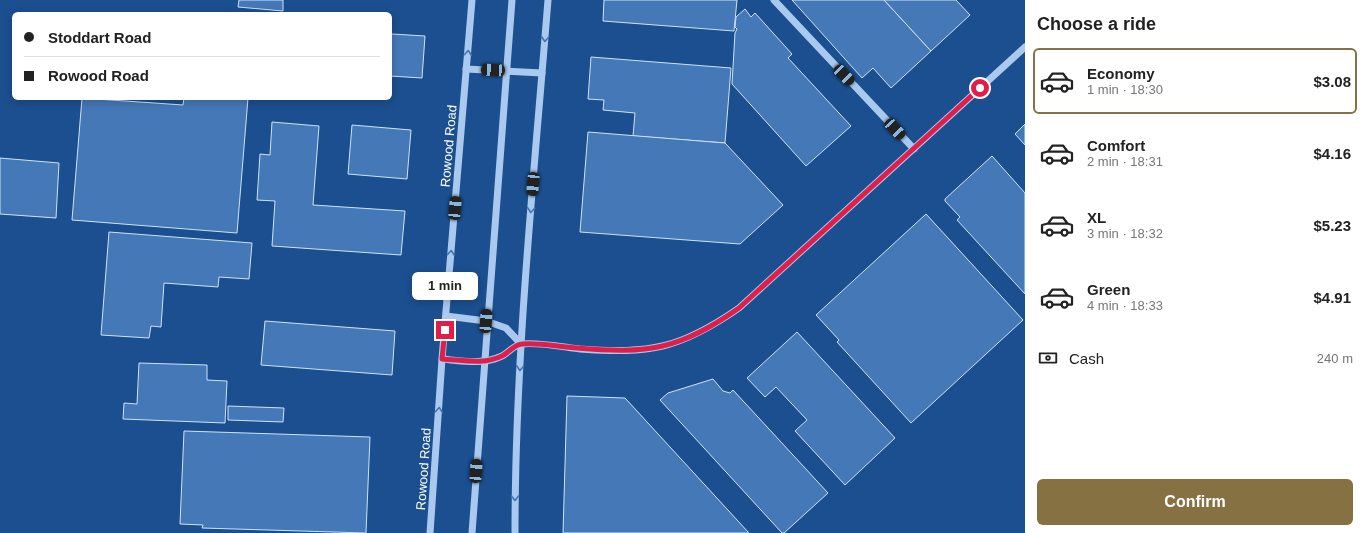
<!DOCTYPE html>
<meta charset="utf-8">
<style>
:root{--surface:#fff;--page:#f2f2f2;--text:#222;--muted:#767676;--line:#e0e0e0;--accent:#857141}
body{margin:0;font-family:Helvetica,sans-serif;background:var(--page);color:var(--text);height:100vh;display:flex;flex-direction:column;font-size:15px;white-space:nowrap}
*{box-sizing:border-box;margin:0}
p{font-size:13px;color:var(--muted)}
.icon{flex:none;width:22px;height:22px;fill:none;stroke:currentColor;stroke-width:2;stroke-linecap:round;stroke-linejoin:round}
.map{position:relative;flex:1;overflow:hidden}
.side{display:flex;flex-direction:column;background:var(--surface);width:340px}
.side>*{flex:none}
.guide{position:absolute;left:12px;top:12px;width:380px;height:88px;border-radius:6px;box-shadow:0 2px 10px #0003;display:grid;align-content:center;height:88px;padding:0 12px;background:var(--surface)}
.end{position:absolute;width:18px;height:18px;margin:-9px;border:5px solid #e11d48;background:#fff;box-shadow:0 0 0 2px #fff}
.from{border-radius:50%}
.bubble{position:absolute;height:28px;border-radius:6px;background:var(--surface);box-shadow:0 2px 10px #0003;font-size:13px;font-weight:700;line-height:28px;text-align:center}
.car{position:absolute;width:12px;height:24px;margin:-12px -6px;border-radius:5px;box-shadow:0 0 3px 1px #0007;background:linear-gradient(#222 24%,#8ab4d8 0 40%,#222 0 76%,#8ab4d8 0 86%,#222 0)}
.guide b{display:flex;align-items:center;gap:14px;height:38px;font-size:15px}
.guide b+b{border-top:1px solid var(--line)}
.guide i{width:10px;height:10px;background:var(--text)}
ul{padding:0;list-style:none}
li{display:flex;align-items:center;gap:12px;height:66px;margin:0 8px 6px;padding:0 4px;border:2px solid transparent;border-radius:6px}
li div{flex:1}
li b{display:block;font-size:15px}
li em{font-style:normal;font-weight:700}
li.current{border-color:var(--accent)}
li>.icon{width:36px;height:36px;stroke-width:1.5}
h2{padding:0 12px;font-size:18px;line-height:48px}
.pay{display:flex;align-items:center;gap:10px;height:44px;padding:0 12px;font-size:15px}
.pay p{margin-inline-start:auto}
.cta{display:flex;gap:8px;margin-top:auto;padding:8px 12px}
.cta a{flex:1;height:46px;border-radius:6px;background:var(--accent);color:#fff;font-size:16px;font-weight:700;line-height:46px;text-align:center}
main{display:flex;flex:1;min-height:0}
.map>svg:first-child{display:block}
.building{fill:#4478b7;stroke:#cfe3fa}
.lines{fill:none;stroke-linecap:round;stroke-linejoin:round}
.minor{stroke:#a9c9ee;stroke-width:7}
.oneway{stroke:#4674ac}
.route{stroke:#e11d48;stroke-width:5}
.labels{text-anchor:middle;stroke-width:3.5;stroke-linejoin:round;paint-order:stroke}
.street-label{font-size:13px;fill:#fff;stroke:#1b4f8f}
</style>
<main>
<div class="map">
<svg width="1025" height="533" viewBox="0 0 1025 533">
<rect width="100%" height="100%" fill="#1b4f8f"/>
<!-- building -->
<g class="building">
<path d="M239,0H283V11L238,7Z"/>
<path d="M604,0H737L734,31L603,21Z"/>
<path d="M792,0H884L931,51L891,88L873,68L862,78Z"/>
<path d="M884,0H956L970,15L931,51Z"/>
<path d="M745,9L751,17L755,13L792,54L788,58L851,126L806,166L732,84L735,33L737,29L735,27L736,17Z"/>
<path d="M392,34L425,36L422,78L390,76V35Z"/>
<path d="M591,57L731,68L725,143L633,136L635,113L603,110L604,100L588,99Z"/>
<path d="M82,98L183,105L184,98H248L237,233L72,220Z"/>
<path d="M272,122L319,126L313,205L405,211L401,255L272,246L275,201L257,200L260,154L270,155Z"/>
<path d="M1025,124V145L1015,134Z"/>
<path d="M352,125L411,130L407,179L348,174Z"/>
<path d="M588,132L725,143L783,205L740,244L580,232Z"/>
<path d="M992,156L1025,193V294L957,220L960,217L945,201V199Z"/>
<path d="M0,158L59,163L56,218L0,214Z"/>
<path d="M926,214L1023,320L911,423L837,342L839,340L816,315Z"/>
<path d="M109,232L252,243L249,279L219,277L218,287L164,283L161,327L151,326L149,338L101,335Z"/>
<path d="M265,321L395,331L392,375L261,365Z"/>
<path d="M797,332L895,438L845,485L795,431L807,420L776,387L765,397L747,378Z"/>
<path d="M139,363L207,365V380L227,381L225,423L123,419L124,403L137,404Z"/>
<path d="M713,379L723,391L730,393L733,390L828,493L784,533H782L660,400L668,393Z"/>
<path d="M567,396L625,398L749,533H563Z"/>
<path d="M228,406L284,408L283,422L228,420Z"/>
<path d="M184,431L370,437L366,533L202,528L203,525L180,524Z"/>
</g>
<g class="lines">
<!-- minor -->
<g class="minor">
<path d="M774,0L914,149"/>
<path d="M466,69L542,73"/>
<path d="M446,316L486,321L506,328L521,344"/>
<path d="M442,359C463,361 483,365 502,356C508,353 515,344 522,344C538,342 563,347 580,349C650,354 680,349 739,308L1025,47"/>
<path d="M430,533L442,359L472,0"/>
<path d="M472,533L512,0"/>
<path d="M515,533C515,355 534,177 548,0"/>
</g>
</g>
<!-- one-way arrows -->
<defs><path id="oneway-chevron" d="M-2-3.5L2.5 0L-2 3.5" fill="none" stroke-width="1.6" stroke-linecap="round" stroke-linejoin="round"/></defs>
<g class="oneway">
<use href="#oneway-chevron" transform="translate(545 39) rotate(94)"/>
<use href="#oneway-chevron" transform="translate(468 53) rotate(-85)"/>
<use href="#oneway-chevron" transform="translate(531 210) rotate(94)"/>
<use href="#oneway-chevron" transform="translate(451 253) rotate(-85)"/>
<use href="#oneway-chevron" transform="translate(520 368) rotate(93)"/>
<use href="#oneway-chevron" transform="translate(439 410) rotate(-86)"/>
<use href="#oneway-chevron" transform="translate(515 498) rotate(90)"/>
</g>
<g class="lines">
<!-- route -->
<path class="route" d="M445,330L442,359C463,360 483,365 502,356C508,353 515,344 522,344C538,342 560,347 577,348C649,354 679,350 739,308L980,88"/>
</g>
<g class="labels">
<!-- street labels -->
<g class="street-label">
<text transform="translate(448 146) rotate(-85)" y="5">Rowood Road</text>
<text transform="translate(423 469) rotate(-86)" y="5">Rowood Road</text>
</g>
</g>
</svg>
<i class="end from" style="left:980px;top:88px"></i>
<i class="end" style="left:445px;top:330px"></i>
<div class="bubble" style="left:412px;top:272px;width:66px">1 min</div>
<i class="car" style="left:493px;top:70px;rotate:273deg"></i>
<i class="car" style="left:844px;top:75px;rotate:136deg"></i>
<i class="car" style="left:895px;top:129px;rotate:137deg"></i>
<i class="car" style="left:533px;top:184px;rotate:185deg"></i>
<i class="car" style="left:455px;top:208px;rotate:5deg"></i>
<i class="car" style="left:486px;top:321px;rotate:4deg"></i>
<i class="car" style="left:476px;top:471px;rotate:4deg"></i>
<div class="guide">
<b><i class="from"></i>Stoddart Road</b>
<b><i></i>Rowood Road</b>
</div>
</div>
<section class="side">
<h2>Choose a ride</h2>
<ul>
<li class="current"><svg class="icon" aria-label="car" viewBox="0 0 24 24"><path d="M5 17H2v-5l4-1 3-4h7l3 4 3 1v5h-3M9 17h6M6 11h13"/><circle cx="7" cy="17" r="2"/><circle cx="17" cy="17" r="2"/></svg><div><b>Economy</b><p>1 min · 18:30</p></div><em>$3.08</em></li>
<li><svg class="icon" aria-label="car" viewBox="0 0 24 24"><path d="M5 17H2v-5l4-1 3-4h7l3 4 3 1v5h-3M9 17h6M6 11h13"/><circle cx="7" cy="17" r="2"/><circle cx="17" cy="17" r="2"/></svg><div><b>Comfort</b><p>2 min · 18:31</p></div><em>$4.16</em></li>
<li><svg class="icon" aria-label="car" viewBox="0 0 24 24"><path d="M5 17H2v-5l4-1 3-4h7l3 4 3 1v5h-3M9 17h6M6 11h13"/><circle cx="7" cy="17" r="2"/><circle cx="17" cy="17" r="2"/></svg><div><b>XL</b><p>3 min · 18:32</p></div><em>$5.23</em></li>
<li><svg class="icon" aria-label="car" viewBox="0 0 24 24"><path d="M5 17H2v-5l4-1 3-4h7l3 4 3 1v5h-3M9 17h6M6 11h13"/><circle cx="7" cy="17" r="2"/><circle cx="17" cy="17" r="2"/></svg><div><b>Green</b><p>4 min · 18:33</p></div><em>$4.91</em></li>
</ul>
<div class="pay"><svg class="icon" aria-label="cash" viewBox="0 0 24 24"><path d="M3 7h18v10H3z"/><circle cx="12" cy="12" r="2"/></svg>Cash<p>240 m</p></div>
<div class="cta"><a>Confirm</a></div>
</section>
</main>
